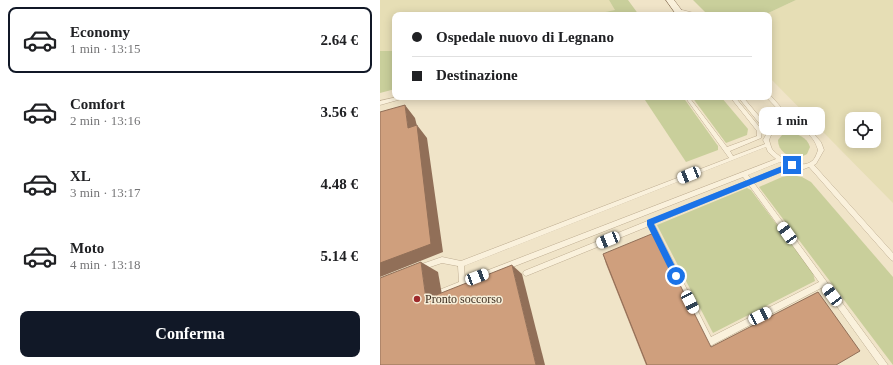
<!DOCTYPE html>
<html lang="it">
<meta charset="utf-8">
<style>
:root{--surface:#fff;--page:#f2f2f2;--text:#202124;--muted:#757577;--line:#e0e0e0;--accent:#111827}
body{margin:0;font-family:Georgia,serif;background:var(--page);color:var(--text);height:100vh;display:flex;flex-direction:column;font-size:15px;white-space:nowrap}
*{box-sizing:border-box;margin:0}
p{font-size:13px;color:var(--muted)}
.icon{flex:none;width:22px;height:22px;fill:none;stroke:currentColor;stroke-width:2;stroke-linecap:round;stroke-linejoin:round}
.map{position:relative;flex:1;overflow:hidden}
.side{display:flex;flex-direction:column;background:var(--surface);width:380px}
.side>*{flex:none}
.banner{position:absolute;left:12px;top:12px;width:380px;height:88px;border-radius:8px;box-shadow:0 2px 10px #0003;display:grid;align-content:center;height:88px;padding:0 20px;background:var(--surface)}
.controls{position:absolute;left:465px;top:112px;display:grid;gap:8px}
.controls a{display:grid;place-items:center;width:36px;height:36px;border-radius:8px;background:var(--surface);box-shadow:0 2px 10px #0003;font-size:20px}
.end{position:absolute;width:18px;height:18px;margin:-9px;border:5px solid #1a73e8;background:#fff;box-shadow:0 0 0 2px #fff}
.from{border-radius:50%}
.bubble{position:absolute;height:28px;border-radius:8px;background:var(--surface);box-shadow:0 2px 10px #0003;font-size:13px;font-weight:800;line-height:28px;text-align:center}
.car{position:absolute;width:12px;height:24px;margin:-12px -6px;border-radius:5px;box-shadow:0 0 3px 1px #0007;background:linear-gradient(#fff 24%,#345 0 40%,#fff 0 76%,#345 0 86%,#fff 0)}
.banner b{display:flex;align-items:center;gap:14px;height:38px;font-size:15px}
.banner b+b{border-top:1px solid var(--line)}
.banner i{width:10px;height:10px;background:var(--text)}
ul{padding:7px 0 0;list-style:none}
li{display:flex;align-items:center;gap:12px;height:66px;margin:0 8px 6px;padding:0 12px;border:2px solid transparent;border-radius:8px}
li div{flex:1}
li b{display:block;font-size:15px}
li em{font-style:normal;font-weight:800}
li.on{border-color:var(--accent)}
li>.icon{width:36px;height:36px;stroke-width:1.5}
.button{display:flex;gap:8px;margin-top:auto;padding:8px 20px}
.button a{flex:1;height:46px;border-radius:8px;background:var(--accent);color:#fff;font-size:16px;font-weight:800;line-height:46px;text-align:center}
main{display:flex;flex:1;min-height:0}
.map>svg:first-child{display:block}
.farmland{fill:#e6deb5;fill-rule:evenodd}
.green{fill:#c9cf9b}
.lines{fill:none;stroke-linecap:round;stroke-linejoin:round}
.service-casing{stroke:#8d765c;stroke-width:0.5}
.minor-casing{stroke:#8d765c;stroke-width:1}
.service{fill:#faf1dc;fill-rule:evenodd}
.minor{fill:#faf1dc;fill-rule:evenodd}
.wall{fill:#b2896c}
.shaded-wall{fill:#916f58}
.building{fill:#cf9f7d;stroke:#916f58}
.route{fill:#1a73e8}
.poi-dot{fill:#9e2a2b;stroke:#f7eed8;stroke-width:1.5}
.labels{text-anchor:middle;stroke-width:3;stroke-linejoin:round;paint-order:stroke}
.near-poi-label{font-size:12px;fill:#3d2e20;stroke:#f7eed8;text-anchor:start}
</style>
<main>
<section class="side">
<ul>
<li class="on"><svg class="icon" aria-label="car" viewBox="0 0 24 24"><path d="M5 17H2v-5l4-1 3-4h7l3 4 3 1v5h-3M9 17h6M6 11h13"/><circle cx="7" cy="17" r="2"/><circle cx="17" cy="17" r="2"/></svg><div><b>Economy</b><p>1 min · 13:15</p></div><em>2.64 €</em></li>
<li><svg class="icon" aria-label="car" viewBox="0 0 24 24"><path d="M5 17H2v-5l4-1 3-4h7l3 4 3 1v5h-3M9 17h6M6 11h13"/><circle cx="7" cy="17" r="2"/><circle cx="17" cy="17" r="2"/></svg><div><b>Comfort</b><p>2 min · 13:16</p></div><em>3.56 €</em></li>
<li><svg class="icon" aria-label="car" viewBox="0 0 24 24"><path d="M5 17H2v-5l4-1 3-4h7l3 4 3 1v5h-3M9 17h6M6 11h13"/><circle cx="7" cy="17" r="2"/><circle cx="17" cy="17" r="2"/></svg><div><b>XL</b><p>3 min · 13:17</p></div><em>4.48 €</em></li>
<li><svg class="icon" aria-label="car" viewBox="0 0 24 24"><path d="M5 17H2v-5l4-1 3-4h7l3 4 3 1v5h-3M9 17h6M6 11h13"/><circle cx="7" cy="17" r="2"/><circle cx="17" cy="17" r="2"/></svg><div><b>Moto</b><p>4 min · 13:18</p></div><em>5.14 €</em></li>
</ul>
<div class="button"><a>Conferma</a></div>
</section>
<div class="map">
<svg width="513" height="365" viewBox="0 0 513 365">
<rect width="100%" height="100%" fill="#f0e4c8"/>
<!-- farmland -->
<g class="farmland">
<path d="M0,0H229L236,10L211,15H15V51H0Z"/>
<path d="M416,0H513V203L389,77V15H384ZM472,119H494V141H472Z"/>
</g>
<!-- green -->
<g class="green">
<path d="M229,0H248L259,15H211L235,10Z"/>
<path d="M313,0H416L384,15H328Z"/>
<path d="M0,51H15V89L0,93Z"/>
<path d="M263,97H303L338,146V150L306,162Z"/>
<path d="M312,97H341L368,129L367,135L346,143Z"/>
<path d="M407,133C417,133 427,137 430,147L427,154C416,161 398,155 398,140L402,135Z"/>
<path d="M412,175L422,177L431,182L513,277V365L379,187L402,177Z"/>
<path d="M367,188L371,190L433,273L435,281L333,333L277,225Z"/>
</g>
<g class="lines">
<!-- service casing -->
<g class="service-casing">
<g id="service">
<path d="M302,10L318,14L319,15H313L302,12L294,15H289Z"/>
<path d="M389,95L391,96L417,125L429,129L433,133L441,142L444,150L436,164L434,165L513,253V261L511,260L429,167L424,169L413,167L374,183L508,365H499L443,287L332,345L329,346L326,345L269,226L146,276L144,275L143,273L144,271L366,181L363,177L61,295L59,294L58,292L59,290L79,282L78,266L62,263L41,270L39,269L38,267L39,265L62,257L81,261L349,158L305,97H309L347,147L377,136V131L350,97H355L382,130V131L381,138L350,151L353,156L385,144L383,140L387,133L358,97H363L390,129L403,123H411L387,98V97H389ZM404,127C421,127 433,133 438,150C437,153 435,159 432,161C421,170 400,159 392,149C391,147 390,143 389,140L392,133ZM386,147L388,152L396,159L85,279L84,266ZM400,162L407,165L371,179L368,175ZM369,185L439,282L331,337L274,224Z"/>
<path d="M17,97H25V98L0,105V101Z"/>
</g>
</g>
<!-- minor casing -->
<g class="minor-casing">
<path id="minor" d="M286,0H294L303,12L302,14H296Z"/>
</g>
<!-- service -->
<use href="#service" class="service"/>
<!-- minor -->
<use href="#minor" class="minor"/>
</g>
<!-- wall -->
<path class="wall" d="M223,254L331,347L456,365H266L226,264Z"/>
<!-- shaded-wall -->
<g class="shaded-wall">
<path d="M25,105L35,118L38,130L37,125L47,138L63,252L0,277V263L28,128Z"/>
<path d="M41,262L58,272L64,306L46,299Z"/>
<path d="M132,265L142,274L165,365H156Z"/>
</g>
<!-- building -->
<g class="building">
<path d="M25,105L28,128L37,125L51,244L0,263V112Z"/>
<path d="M274,233L331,347L438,292L480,351L456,365H267L223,254Z"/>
<path d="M41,262L46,299L132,265L156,365H0V278Z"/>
</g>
<!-- route -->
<path class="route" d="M412,162L416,165L415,167L274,224L300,276L299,278H293L267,225V220Z"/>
<!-- markers -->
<circle class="poi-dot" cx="37" cy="299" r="4"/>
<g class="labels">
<!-- near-poi labels -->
<g class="near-poi-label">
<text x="45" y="303">Pronto soccorso</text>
</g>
</g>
</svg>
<div class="controls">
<a><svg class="icon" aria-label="locate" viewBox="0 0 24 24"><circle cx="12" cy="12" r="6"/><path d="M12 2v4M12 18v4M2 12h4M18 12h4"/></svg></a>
</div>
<i class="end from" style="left:296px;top:276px"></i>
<i class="end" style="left:412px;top:165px"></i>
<div class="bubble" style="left:379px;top:107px;width:66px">1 min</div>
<i class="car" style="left:309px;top:175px;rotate:248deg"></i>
<i class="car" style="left:407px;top:233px;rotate:324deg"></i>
<i class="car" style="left:228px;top:240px;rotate:248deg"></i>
<i class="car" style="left:97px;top:277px;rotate:69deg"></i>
<i class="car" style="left:452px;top:295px;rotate:323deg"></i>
<i class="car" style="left:310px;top:302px;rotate:153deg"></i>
<i class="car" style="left:380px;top:316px;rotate:63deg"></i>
<div class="banner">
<b><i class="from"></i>Ospedale nuovo di Legnano</b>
<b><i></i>Destinazione</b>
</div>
</div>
</main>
